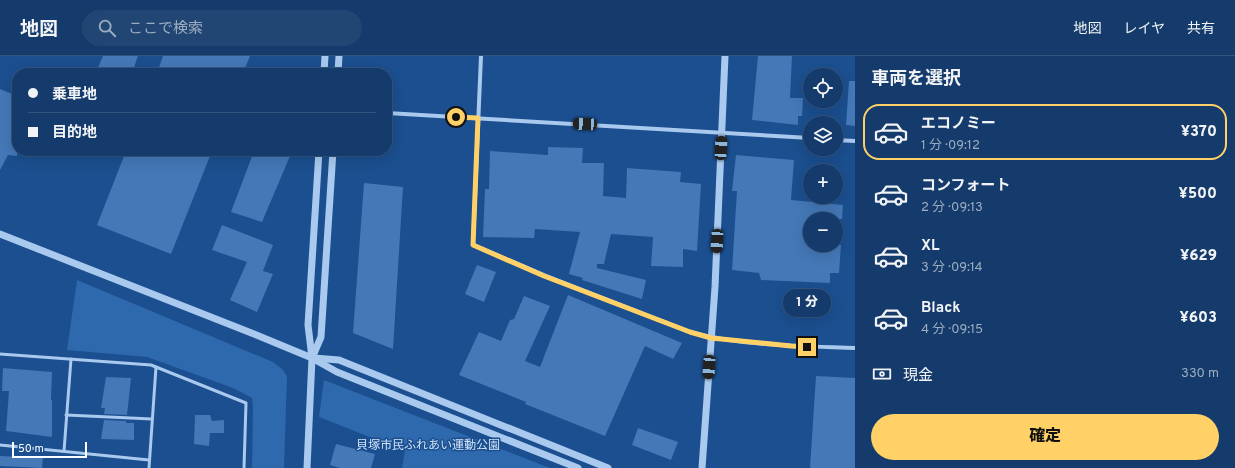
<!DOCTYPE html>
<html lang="ja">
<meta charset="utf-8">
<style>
:root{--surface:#143b6b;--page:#214673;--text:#f1f3f6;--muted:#9dadc1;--line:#33557e;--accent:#ffd166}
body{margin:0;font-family:Overpass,"Noto Sans JP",sans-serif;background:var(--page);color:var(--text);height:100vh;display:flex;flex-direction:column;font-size:15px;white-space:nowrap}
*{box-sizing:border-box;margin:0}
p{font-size:13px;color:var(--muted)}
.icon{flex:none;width:22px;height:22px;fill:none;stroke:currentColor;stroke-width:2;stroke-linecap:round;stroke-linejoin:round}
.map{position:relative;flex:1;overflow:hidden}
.side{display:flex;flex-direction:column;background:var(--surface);width:380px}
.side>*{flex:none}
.hud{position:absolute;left:12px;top:12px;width:380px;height:88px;border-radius:16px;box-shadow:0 4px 16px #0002,0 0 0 1px var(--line);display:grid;align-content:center;height:88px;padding:0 16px;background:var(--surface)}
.tools{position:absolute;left:803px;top:12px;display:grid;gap:8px}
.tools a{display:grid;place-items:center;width:40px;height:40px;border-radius:50%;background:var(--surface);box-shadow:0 4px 16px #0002,0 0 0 1px var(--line);font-size:20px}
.scale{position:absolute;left:12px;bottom:10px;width:75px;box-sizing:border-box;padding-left:4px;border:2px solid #fff;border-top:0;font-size:11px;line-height:14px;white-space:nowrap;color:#fff;-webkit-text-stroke:3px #1b4f8f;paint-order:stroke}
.end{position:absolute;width:18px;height:18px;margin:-9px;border:5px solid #ffd166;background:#111;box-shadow:0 0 0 2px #111}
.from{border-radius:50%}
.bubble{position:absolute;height:28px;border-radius:14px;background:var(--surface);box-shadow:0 4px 16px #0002,0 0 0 1px var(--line);font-size:13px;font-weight:800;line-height:28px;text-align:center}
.car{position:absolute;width:12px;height:24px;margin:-12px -6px;border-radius:5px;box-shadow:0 0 3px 1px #0007;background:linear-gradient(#222 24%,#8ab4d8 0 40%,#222 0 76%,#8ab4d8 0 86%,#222 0)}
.hud b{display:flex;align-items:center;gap:14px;height:38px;font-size:15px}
.hud b+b{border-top:1px solid var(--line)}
.hud i{width:10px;height:10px;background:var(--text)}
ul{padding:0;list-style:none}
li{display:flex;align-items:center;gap:12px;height:56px;margin:0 8px 6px;padding:0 8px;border:2px solid transparent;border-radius:16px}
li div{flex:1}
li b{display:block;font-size:15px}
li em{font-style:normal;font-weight:800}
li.active{border-color:var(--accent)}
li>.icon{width:36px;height:36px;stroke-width:1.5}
h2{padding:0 16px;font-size:18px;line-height:48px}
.pay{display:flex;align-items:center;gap:10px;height:44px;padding:0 16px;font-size:15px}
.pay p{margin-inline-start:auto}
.primary-button{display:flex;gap:8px;margin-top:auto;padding:8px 16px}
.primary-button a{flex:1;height:46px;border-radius:24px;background:var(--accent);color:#111;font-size:16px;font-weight:800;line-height:46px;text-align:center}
header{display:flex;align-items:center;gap:24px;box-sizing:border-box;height:56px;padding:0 20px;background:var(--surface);border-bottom:1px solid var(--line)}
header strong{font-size:19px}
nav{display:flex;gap:22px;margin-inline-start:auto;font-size:14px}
.search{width:280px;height:36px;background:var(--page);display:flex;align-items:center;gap:10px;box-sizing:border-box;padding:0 14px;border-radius:22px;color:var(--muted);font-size:15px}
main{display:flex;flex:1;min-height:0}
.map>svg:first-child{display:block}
.green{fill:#2e69ad}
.building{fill:#4478b7}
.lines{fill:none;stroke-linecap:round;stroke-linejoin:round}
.service{stroke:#a9c9ee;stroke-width:3}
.minor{stroke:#a9c9ee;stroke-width:4}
.tertiary{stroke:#a9c9ee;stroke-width:7}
.route{stroke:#ffd166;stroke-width:5}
.labels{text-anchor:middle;stroke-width:3;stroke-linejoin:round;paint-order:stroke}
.park-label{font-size:12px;fill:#cfe3fa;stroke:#1b4f8f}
</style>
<header>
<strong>地図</strong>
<div class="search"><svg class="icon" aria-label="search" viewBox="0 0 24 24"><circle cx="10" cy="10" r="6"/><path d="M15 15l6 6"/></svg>ここで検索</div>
<nav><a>地図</a><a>レイヤ</a><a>共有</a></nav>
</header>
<main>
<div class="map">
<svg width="855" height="412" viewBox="0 0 855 412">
<rect width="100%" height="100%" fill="#1b4f8f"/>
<!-- green -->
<g class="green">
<path d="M77,224L273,306L283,314L287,320L284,412H252L253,352L252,342L233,332L147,301L67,294Z"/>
<path d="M324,324L550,412H402L405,395L319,361Z"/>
</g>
<!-- building -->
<g class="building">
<path d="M103,0H138L132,17H106L97,14Z"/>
<path d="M163,0H250L243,17H157Z"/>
<path d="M758,0H792L790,42H803L802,60H798V69L752,64Z"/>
<path d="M849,25H855V70L846,69Z"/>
<path d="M0,33L17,40V100L8,99L0,114Z"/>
<path d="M548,91L583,92L582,107H604L603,140L626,142L627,112L681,116L680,126L701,128L697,195L683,193V211L651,210L653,181L611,178L604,208H597V212L646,224L642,243L582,224L583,222L569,218L580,176L535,173L534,182L483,181L485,133H489L490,95L548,99Z"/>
<path d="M126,95H212L171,198L97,169Z"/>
<path d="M254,95H276L290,100L262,166L231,156Z"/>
<path d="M736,99L794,104L791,144L843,149L842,163H810V189H841L839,217H830V227L761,224L759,217L732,214L737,135H732Z"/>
<path d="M364,127L403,131L393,293L353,277Z"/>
<path d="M222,169L273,189L263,215L273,218L257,256L230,244L247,206L212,194Z"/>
<path d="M477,209L496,216L484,246L465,238Z"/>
<path d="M568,239L682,287L673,303L645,290L605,380L525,348L526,346L459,319L479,276L501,285L510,264L514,263L524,240L550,250L525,305L540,311Z"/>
<path d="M3,312L52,316L51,344H52V381L6,375L9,335H2Z"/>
<path d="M816,320L855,322V412H810Z"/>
<path d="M106,321L131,322L127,359L104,358L105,352H101Z"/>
<path d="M195,359H210L212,365L224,364V377H210L209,390L194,388Z"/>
<path d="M104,364L126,365V367H134V384L101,383Z"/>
<path d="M638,372L678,386L671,404L632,389Z"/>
<path d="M336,388L375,398L371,412H340L330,409Z"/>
<path d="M0,400L43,402L42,412L0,410Z"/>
</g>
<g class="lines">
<!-- service -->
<g class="service">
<path d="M0,298L151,309L246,347L244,412"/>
<path d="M66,359L152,363"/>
<path d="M0,389L149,404"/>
<path d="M64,395L71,303"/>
<path d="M149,412L156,311"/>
</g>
<!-- minor -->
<g class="minor">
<path d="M481,0L473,189L544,219L690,276C741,290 802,290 855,292"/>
<path d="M387,57L810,82"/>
<path d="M836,84L855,85"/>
</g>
<!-- tertiary -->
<g class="tertiary">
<path d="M324,17L325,0"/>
<path d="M338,17L339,0"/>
<path d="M0,178L254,278L312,302L337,316L578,412"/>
<path d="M312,302L321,281L333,95"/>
<path d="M314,302L339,304L608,412"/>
<path d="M307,412L312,302L308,269L319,95"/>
<path d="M702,412L715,231L725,0"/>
</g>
</g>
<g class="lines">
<!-- route -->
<path class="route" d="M456,61L478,62L473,189L544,220L690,276L711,282L791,290L807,291"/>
</g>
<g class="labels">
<!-- park labels -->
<g class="park-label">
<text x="428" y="393">貝塚市民ふれあい運動公園</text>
</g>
</g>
</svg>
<div class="tools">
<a><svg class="icon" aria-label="locate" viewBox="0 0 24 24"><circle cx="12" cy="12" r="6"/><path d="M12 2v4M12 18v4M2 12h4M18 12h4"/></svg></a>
<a><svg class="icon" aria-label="layers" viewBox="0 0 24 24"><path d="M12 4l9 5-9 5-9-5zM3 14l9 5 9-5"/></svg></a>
<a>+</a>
<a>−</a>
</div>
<div class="scale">50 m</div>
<i class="end from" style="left:456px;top:61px"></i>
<i class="end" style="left:807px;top:291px"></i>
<div class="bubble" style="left:783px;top:233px;width:48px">1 分</div>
<i class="car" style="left:585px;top:68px;rotate:273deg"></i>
<i class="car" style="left:721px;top:92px;rotate:3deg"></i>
<i class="car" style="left:717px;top:185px;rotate:183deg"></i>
<i class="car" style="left:709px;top:311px;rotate:184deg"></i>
<div class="hud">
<b><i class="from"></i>乗車地</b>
<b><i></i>目的地</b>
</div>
</div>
<section class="side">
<h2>車両を選択</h2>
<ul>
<li class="active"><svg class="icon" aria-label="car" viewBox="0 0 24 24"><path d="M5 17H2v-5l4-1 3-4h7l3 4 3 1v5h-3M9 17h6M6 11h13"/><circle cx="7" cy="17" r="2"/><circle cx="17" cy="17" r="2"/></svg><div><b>エコノミー</b><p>1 分 · 09:12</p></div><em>¥370</em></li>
<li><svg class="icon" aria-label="car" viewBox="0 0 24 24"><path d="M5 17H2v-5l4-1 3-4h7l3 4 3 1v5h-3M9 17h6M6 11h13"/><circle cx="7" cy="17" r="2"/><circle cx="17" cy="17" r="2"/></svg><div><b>コンフォート</b><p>2 分 · 09:13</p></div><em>¥500</em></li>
<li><svg class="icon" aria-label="car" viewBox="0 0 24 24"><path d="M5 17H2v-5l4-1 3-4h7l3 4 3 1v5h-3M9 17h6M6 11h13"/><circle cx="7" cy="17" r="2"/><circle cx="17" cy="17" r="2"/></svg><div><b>XL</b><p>3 分 · 09:14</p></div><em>¥629</em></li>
<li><svg class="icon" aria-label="car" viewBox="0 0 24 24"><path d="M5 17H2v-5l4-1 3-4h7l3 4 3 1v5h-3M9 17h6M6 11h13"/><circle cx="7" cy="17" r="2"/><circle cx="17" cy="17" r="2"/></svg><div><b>Black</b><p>4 分 · 09:15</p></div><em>¥603</em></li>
</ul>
<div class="pay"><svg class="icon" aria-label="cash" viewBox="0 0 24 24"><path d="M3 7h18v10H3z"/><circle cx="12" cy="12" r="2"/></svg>現金<p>330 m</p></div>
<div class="primary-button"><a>確定</a></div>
</section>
</main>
